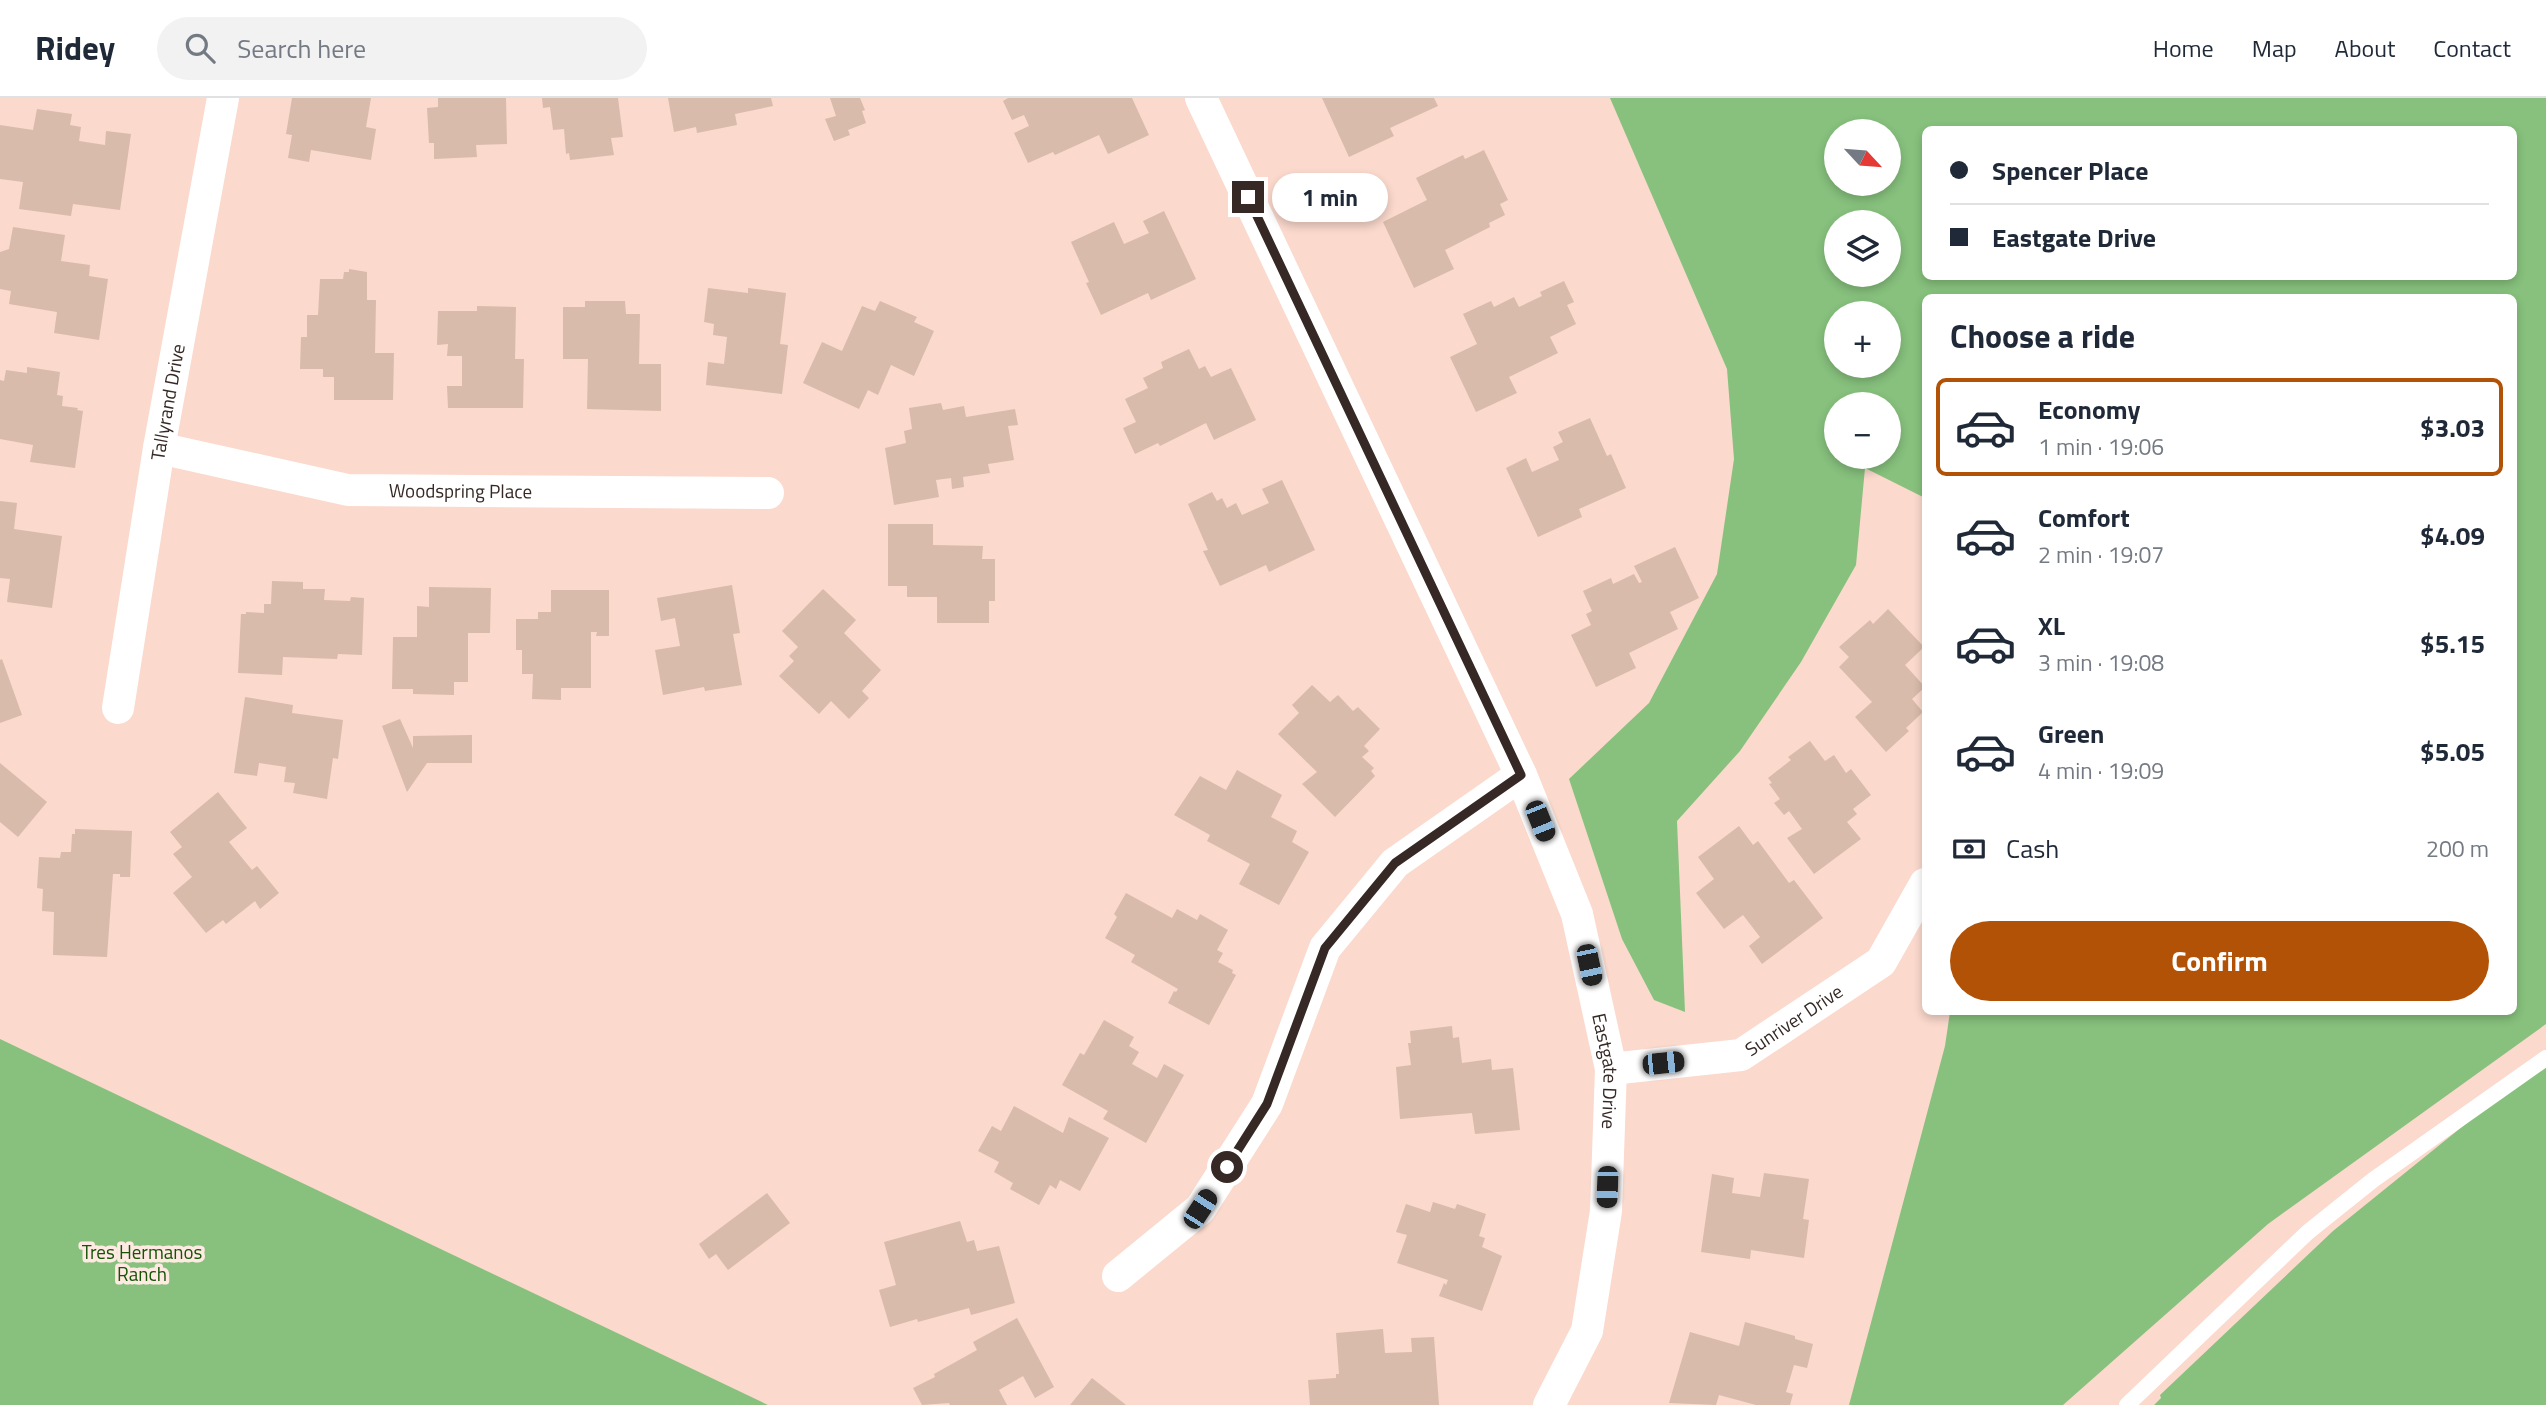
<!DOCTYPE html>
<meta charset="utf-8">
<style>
:root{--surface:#fff;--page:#f2f2f3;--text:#1f2937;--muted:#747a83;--line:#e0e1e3;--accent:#b15207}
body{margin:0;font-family:"Titillium Web",sans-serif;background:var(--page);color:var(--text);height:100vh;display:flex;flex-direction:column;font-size:26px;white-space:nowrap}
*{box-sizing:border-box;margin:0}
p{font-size:23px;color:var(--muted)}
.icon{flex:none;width:38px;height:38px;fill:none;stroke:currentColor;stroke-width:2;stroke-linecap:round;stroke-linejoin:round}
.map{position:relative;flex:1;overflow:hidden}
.sheet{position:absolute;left:1922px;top:196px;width:595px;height:721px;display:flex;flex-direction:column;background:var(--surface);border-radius:10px;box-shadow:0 4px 10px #0003}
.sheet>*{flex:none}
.top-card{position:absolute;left:1922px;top:28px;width:595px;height:154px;border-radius:10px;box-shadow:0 4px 10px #0003;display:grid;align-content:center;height:154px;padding:0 28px;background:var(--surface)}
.needle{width:46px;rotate:116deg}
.fabs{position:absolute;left:1824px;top:21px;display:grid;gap:14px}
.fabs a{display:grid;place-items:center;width:77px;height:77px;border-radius:50%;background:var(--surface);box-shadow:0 4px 10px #0003;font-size:35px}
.end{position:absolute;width:32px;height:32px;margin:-16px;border:9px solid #362925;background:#fff;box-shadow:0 0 0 4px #fff}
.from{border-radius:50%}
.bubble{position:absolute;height:49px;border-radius:24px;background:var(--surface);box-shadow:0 4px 10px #0003;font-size:23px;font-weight:700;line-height:49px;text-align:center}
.car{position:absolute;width:21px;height:42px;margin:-21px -10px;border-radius:9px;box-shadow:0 0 5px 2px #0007;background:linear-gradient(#222 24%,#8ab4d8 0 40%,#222 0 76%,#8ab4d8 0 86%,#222 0)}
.top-card b{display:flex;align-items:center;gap:24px;height:66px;font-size:26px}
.top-card b+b{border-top:2px solid var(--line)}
.top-card i{width:18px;height:18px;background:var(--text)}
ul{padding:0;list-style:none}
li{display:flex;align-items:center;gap:21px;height:98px;margin:0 14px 10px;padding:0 14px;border:4px solid transparent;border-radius:10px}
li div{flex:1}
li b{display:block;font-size:26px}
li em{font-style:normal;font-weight:700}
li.active{border-color:var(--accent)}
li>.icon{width:63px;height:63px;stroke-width:1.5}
h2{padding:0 28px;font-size:32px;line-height:84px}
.pay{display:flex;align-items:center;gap:18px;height:77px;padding:0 28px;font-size:26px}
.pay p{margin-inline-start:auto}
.action{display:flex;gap:14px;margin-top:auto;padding:14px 28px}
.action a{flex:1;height:80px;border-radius:42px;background:var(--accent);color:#fff;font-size:28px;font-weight:700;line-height:80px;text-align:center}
header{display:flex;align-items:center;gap:42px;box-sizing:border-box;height:98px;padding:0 35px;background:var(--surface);border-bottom:2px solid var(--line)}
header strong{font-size:33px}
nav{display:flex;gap:38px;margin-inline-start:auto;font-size:24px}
.search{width:490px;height:63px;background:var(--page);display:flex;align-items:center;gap:18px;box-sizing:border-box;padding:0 24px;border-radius:38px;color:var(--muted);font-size:26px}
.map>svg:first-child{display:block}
.green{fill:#87c17d;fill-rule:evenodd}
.building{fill:#d8bbaa}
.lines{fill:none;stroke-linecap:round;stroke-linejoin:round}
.service{stroke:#fff;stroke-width:16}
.minor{stroke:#fff;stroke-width:32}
.route{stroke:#362925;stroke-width:9}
.labels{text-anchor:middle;stroke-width:7;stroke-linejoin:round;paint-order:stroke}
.street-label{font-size:19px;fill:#362925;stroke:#ffeae3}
.park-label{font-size:19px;fill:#135405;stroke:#ffeae3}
</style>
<header>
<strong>Ridey</strong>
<div class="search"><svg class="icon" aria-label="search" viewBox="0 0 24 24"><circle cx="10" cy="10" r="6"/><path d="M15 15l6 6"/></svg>Search here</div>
<nav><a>Home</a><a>Map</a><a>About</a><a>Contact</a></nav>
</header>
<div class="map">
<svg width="2546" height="1307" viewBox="0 0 2546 1307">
<rect width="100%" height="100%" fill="#fbd9cd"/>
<!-- green -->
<g class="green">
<path d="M1610,0H2546V926L2268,1126L2063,1307H1849L1945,948L1950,914H2513V200H1925V400L1865,370L1856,467L1801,564L1740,653L1677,723L1685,914L1654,902L1622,841L1569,681L1649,605L1717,476L1734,361L1727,271ZM1925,32H2513V178H1925ZM1836,33H1888V86H1836ZM1836,124H1888V177H1836ZM1836,215H1888V268H1836ZM1836,306H1888V359H1836Z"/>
<path d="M0,941L768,1307H0Z"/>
<path d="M2546,961V1307H2154L2161,1300L2160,1297L2333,1133Z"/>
</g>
<!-- building -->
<g class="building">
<path d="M292,0H371L366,29L376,31L371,62L311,52L309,64L288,60L292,37L286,36Z"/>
<path d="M438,0H506L507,46L476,47L477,59L434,61V45H429L427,10L438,9Z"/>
<path d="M542,0H618L623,39L611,40L614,57L570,62L569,55L566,56L564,31L553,32L550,9L543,10Z"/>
<path d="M668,0H771L773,8L735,16L737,27L697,35L696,29L674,34Z"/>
<path d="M830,0H860L865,12L862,13L866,25L848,32L850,37L834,43L825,21L836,18Z"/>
<path d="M1008,0H1132L1149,37L1108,56L1099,37L1055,57L1053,54L1028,65L1014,35L1029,28L1024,17L1012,22L1003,3Z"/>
<path d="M1322,0H1434L1438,8L1390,30L1394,38L1349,59Z"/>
<path d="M37,11L72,16L70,27L81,29L79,43L105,47L106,33L131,36L120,112L73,106L71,118L19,111L23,84L0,81V27L33,32Z"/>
<path d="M1484,52L1508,102L1500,106L1505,117L1489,125L1490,129L1445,152L1454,171L1414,190L1383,124L1427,102L1416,80L1463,57L1465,61Z"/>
<path d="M1164,113L1196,181L1151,202L1148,195L1101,217L1086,185L1089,184L1071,144L1114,124L1124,146L1149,135L1143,123Z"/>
<path d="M13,129L65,137L61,163L90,167L89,178L108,181L99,242L54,235L57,214L9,206L11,193L0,191V154L9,151Z"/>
<path d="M349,171L367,174V202H376L375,255H394L393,302H334V279H323V271H300L301,239H307V217H318L320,181H343L344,174H349Z"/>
<path d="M1564,183L1574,204L1567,207L1576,226L1550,239L1558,255L1509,279L1517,295L1476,314L1450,259L1477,246L1463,216L1491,203L1494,209L1514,199L1519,209L1542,198L1540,194Z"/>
<path d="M708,190L748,195V190L786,195L780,246L788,247L782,296L706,287L708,264L724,266L727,239L713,237L714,226L704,224Z"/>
<path d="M585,203H625L626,216H640L639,266H661V313L587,311L588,261H563V209H585Z"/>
<path d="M880,203L917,219L914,224L934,233L914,278L891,267L878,297L868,292L859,311L803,285L822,244L842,253L862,208L875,213Z"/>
<path d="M477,208L516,209L515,261H524L523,310H448L447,288H462V258H447L448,246L437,247L438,213H477Z"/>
<path d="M1189,251L1199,271L1205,268L1211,279L1231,270L1256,322L1214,342L1206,325L1160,348L1158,345L1135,356L1123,330L1136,324L1125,301L1148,290L1143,280L1163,270L1161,264Z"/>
<path d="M27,269L60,274L57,297L63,298L62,308L78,310L77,312L83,313L75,370L30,364L33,347L0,341V282L4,283L6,272L27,275Z"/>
<path d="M941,305L943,312L964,308L966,319L1015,311L1018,327L1008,328L1014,362L988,366L990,375L963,379L964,389L952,391L951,380L936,382L939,399L894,407L885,350L906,345L904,333L912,331L909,310Z"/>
<path d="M1590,320L1607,358L1611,356L1626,390L1579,411L1582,419L1538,439L1506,370L1526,360L1532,374L1559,362L1553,349L1563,344L1558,334Z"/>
<path d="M1282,382L1315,452L1269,474L1266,467L1220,488L1203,453L1208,452L1188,406L1212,394L1217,403L1222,400L1227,410L1236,405L1242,417L1269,405L1262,391Z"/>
<path d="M0,403L17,405L14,431L62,438L52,510L7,504L10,481L0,480Z"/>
<path d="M888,426H933V447L983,448L982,461H995V503H989V525H937V499H907V488H888Z"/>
<path d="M1675,449L1699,500L1670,514L1678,531L1629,555L1636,570L1596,589L1571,537L1591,527L1586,516L1592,513L1583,493L1611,480L1613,486L1634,476L1639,485L1642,484L1634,468Z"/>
<path d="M272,483L303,484V491H325L324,502L350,503L351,499L364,500L362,557L338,556L337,561L283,559L282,577L238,575L241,516H246V514L264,515V506H271Z"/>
<path d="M732,487L740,535L733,536L742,587L705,593L704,589L663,597L655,552L680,548L675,520L661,523L657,500Z"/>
<path d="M429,489L491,490L490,535H468V584H454V597L413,596V591H392L393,539H417V508L429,509Z"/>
<path d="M823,491L856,522L844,535L881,572L862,593L869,600L849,621L831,603L819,616L779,578L794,563L789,558L798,549L782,533Z"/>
<path d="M551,492H609V538H596L597,534H591V590H561V602L532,601L533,576H522V552H516V521H538V514H551Z"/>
<path d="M1888,511L1924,549L1905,567L1925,589L1912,601L1923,614L1906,630L1909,633L1886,654L1855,619L1872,604L1839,569L1849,559L1839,549L1870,522L1873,526Z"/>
<path d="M2,561L22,617L0,625V562Z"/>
<path d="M1312,587L1330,604L1338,597L1353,613L1358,609L1380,631L1364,648L1369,653L1362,659L1374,670L1371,673L1375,678L1335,719L1302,686L1317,674L1278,636L1299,615L1292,607Z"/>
<path d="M245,599L293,607L292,615L343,622L338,661L333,660L327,701L293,695L295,685L284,684L286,669L259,665L257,678L234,675Z"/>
<path d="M400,621L413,650V638L472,637V665H427L407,694L382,628Z"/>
<path d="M1810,643L1825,663L1834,657L1846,675L1851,671L1871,697L1853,711L1857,716L1847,724L1861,741L1814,776L1787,740L1802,731L1789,713L1784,717L1774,705L1780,701L1769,686L1772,685L1768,680L1791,662L1788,659Z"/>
<path d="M0,665L47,704L18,739L0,724Z"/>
<path d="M1237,672L1282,697L1271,719L1297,733L1292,744L1309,754L1279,807L1239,786L1250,766L1207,743L1210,737L1174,717L1200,678L1226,692Z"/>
<path d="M218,694L247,730L229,744L252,772L257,768L279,795L260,811L255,803L226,826L223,822L206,835L173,795L192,779L173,756L182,749L170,734Z"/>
<path d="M1739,728L1753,747L1758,743L1789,785L1794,782L1823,820L1762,866L1749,848L1760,839L1743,817L1724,831L1696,795L1714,781L1698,759Z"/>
<path d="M75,731L132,733L130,779H120V776H113L107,859L53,857L54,814L42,813L43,791L37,790L39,759L60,760L61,754H71L72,736H75Z"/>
<path d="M1126,795L1172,820L1177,811L1197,822L1200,816L1228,832L1217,852L1223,855L1218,864L1233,872L1232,875L1236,877L1209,927L1168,905L1174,893L1176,894L1178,891L1131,864L1135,857L1105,840L1117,819L1114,816Z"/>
<path d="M1104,922L1134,939L1129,948L1139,954L1132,966L1157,980L1164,966L1184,977L1146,1045L1103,1021L1108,1013L1062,987L1080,955L1084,957Z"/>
<path d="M1452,928L1453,940L1459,939L1462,965L1491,961L1492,972L1513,970L1520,1032L1475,1036L1472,1015L1400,1021L1396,969L1411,967L1408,945H1411L1410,933Z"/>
<path d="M1014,1008L1063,1035L1069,1019L1109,1040L1080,1093L1060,1082L1056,1091L1050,1087L1039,1107L1010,1091L1013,1085L994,1074L999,1064L978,1053L992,1028L1001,1033Z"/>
<path d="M1764,1075L1809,1081L1803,1121L1809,1122L1804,1160L1751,1152L1750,1161L1701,1154L1712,1076L1734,1080L1732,1095L1760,1099Z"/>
<path d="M767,1095L790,1125L728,1172L716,1156L709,1161L699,1146Z"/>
<path d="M1433,1104L1455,1111L1457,1106L1486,1116L1479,1138L1485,1140L1482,1149L1502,1158L1482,1213L1439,1198L1444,1185L1446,1187L1448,1182L1397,1165L1407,1137L1396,1134L1406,1106L1430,1114Z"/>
<path d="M960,1123L967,1144L974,1142L977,1153L999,1148L1015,1205L971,1217L969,1210L918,1224L917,1221L890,1229L879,1192L896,1187L884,1144Z"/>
<path d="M1017,1220L1054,1289L1035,1300L1023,1278L999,1292L1007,1307H950L949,1305L922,1307L913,1290L935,1279L934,1276L977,1252L973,1244Z"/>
<path d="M1745,1224L1795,1238V1241L1813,1246L1807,1270L1794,1267L1786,1294L1793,1296L1790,1307H1756L1719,1297L1716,1307L1669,1305L1690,1234L1739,1248Z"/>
<path d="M1383,1231L1385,1255L1412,1254L1411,1240L1434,1239L1439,1307H1310L1308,1282L1336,1280V1276H1339L1336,1235Z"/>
<path d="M1092,1280L1126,1307H1070Z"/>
</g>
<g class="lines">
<!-- service -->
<path class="service" d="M2127,1307L2308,1134L2373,1082L2546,960"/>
<!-- minor -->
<g class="minor">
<path id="s1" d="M1201,0L1521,677L1577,816L1611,971L1606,1113L1587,1233L1549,1307"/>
<path id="s2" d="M159,350L348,392L768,395"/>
<path id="s3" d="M118,610L159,350L223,0"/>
<path id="s4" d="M1611,971L1741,957L1881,864L1925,786"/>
<path d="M1118,1178L1200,1111L1267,1006L1325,850L1395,765L1521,677"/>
</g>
</g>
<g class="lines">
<!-- route -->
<path class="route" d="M1227,1069L1267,1006L1325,850L1395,765L1521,677L1248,99"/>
</g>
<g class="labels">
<!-- street labels -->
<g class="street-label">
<text dy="7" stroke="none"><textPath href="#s3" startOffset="310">Tallyrand Drive</textPath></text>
<text dy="7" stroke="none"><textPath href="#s2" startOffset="306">Woodspring Place</textPath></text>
<text dy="7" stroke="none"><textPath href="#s4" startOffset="194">Sunriver Drive</textPath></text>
<text dy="7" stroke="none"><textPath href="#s1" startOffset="1059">Eastgate Drive</textPath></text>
</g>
<!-- park labels -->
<g class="park-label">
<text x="142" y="1161">Tres Hermanos<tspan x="142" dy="22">Ranch</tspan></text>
</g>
</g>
</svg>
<div class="fabs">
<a><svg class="needle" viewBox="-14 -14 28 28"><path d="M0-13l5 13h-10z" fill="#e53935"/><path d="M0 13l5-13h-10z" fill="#747a83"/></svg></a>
<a><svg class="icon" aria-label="layers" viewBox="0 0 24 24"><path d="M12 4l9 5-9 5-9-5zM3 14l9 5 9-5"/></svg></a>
<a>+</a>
<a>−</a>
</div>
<i class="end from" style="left:1227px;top:1069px"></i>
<i class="end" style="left:1248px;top:99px"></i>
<div class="bubble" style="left:1272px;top:75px;width:116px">1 min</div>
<i class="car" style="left:1540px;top:723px;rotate:158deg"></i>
<i class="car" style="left:1589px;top:867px;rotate:168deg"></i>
<i class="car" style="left:1663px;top:965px;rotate:84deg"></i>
<i class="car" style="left:1607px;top:1089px;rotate:182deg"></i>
<i class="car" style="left:1200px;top:1111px;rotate:33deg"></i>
<div class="top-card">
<b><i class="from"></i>Spencer Place</b>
<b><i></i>Eastgate Drive</b>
</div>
<section class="sheet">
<h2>Choose a ride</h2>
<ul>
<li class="active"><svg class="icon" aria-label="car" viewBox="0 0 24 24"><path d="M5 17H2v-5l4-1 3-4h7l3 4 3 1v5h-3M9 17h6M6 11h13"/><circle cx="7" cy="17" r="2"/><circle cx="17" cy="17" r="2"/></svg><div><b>Economy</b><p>1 min · 19:06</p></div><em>$3.03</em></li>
<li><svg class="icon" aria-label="car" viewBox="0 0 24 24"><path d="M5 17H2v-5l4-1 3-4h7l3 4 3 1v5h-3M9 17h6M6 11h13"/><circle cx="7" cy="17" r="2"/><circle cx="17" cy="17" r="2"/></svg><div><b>Comfort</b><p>2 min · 19:07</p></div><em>$4.09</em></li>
<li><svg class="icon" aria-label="car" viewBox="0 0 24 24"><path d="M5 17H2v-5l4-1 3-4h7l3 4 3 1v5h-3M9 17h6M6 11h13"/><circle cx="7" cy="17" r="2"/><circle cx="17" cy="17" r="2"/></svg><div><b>XL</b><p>3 min · 19:08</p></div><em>$5.15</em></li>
<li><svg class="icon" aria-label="car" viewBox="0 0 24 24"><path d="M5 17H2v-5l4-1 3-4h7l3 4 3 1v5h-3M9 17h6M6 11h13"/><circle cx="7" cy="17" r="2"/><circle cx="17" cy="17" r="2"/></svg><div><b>Green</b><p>4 min · 19:09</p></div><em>$5.05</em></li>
</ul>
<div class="pay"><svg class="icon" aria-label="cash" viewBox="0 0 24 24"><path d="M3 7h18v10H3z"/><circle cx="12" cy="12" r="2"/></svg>Cash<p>200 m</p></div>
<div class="action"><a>Confirm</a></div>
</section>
</div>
